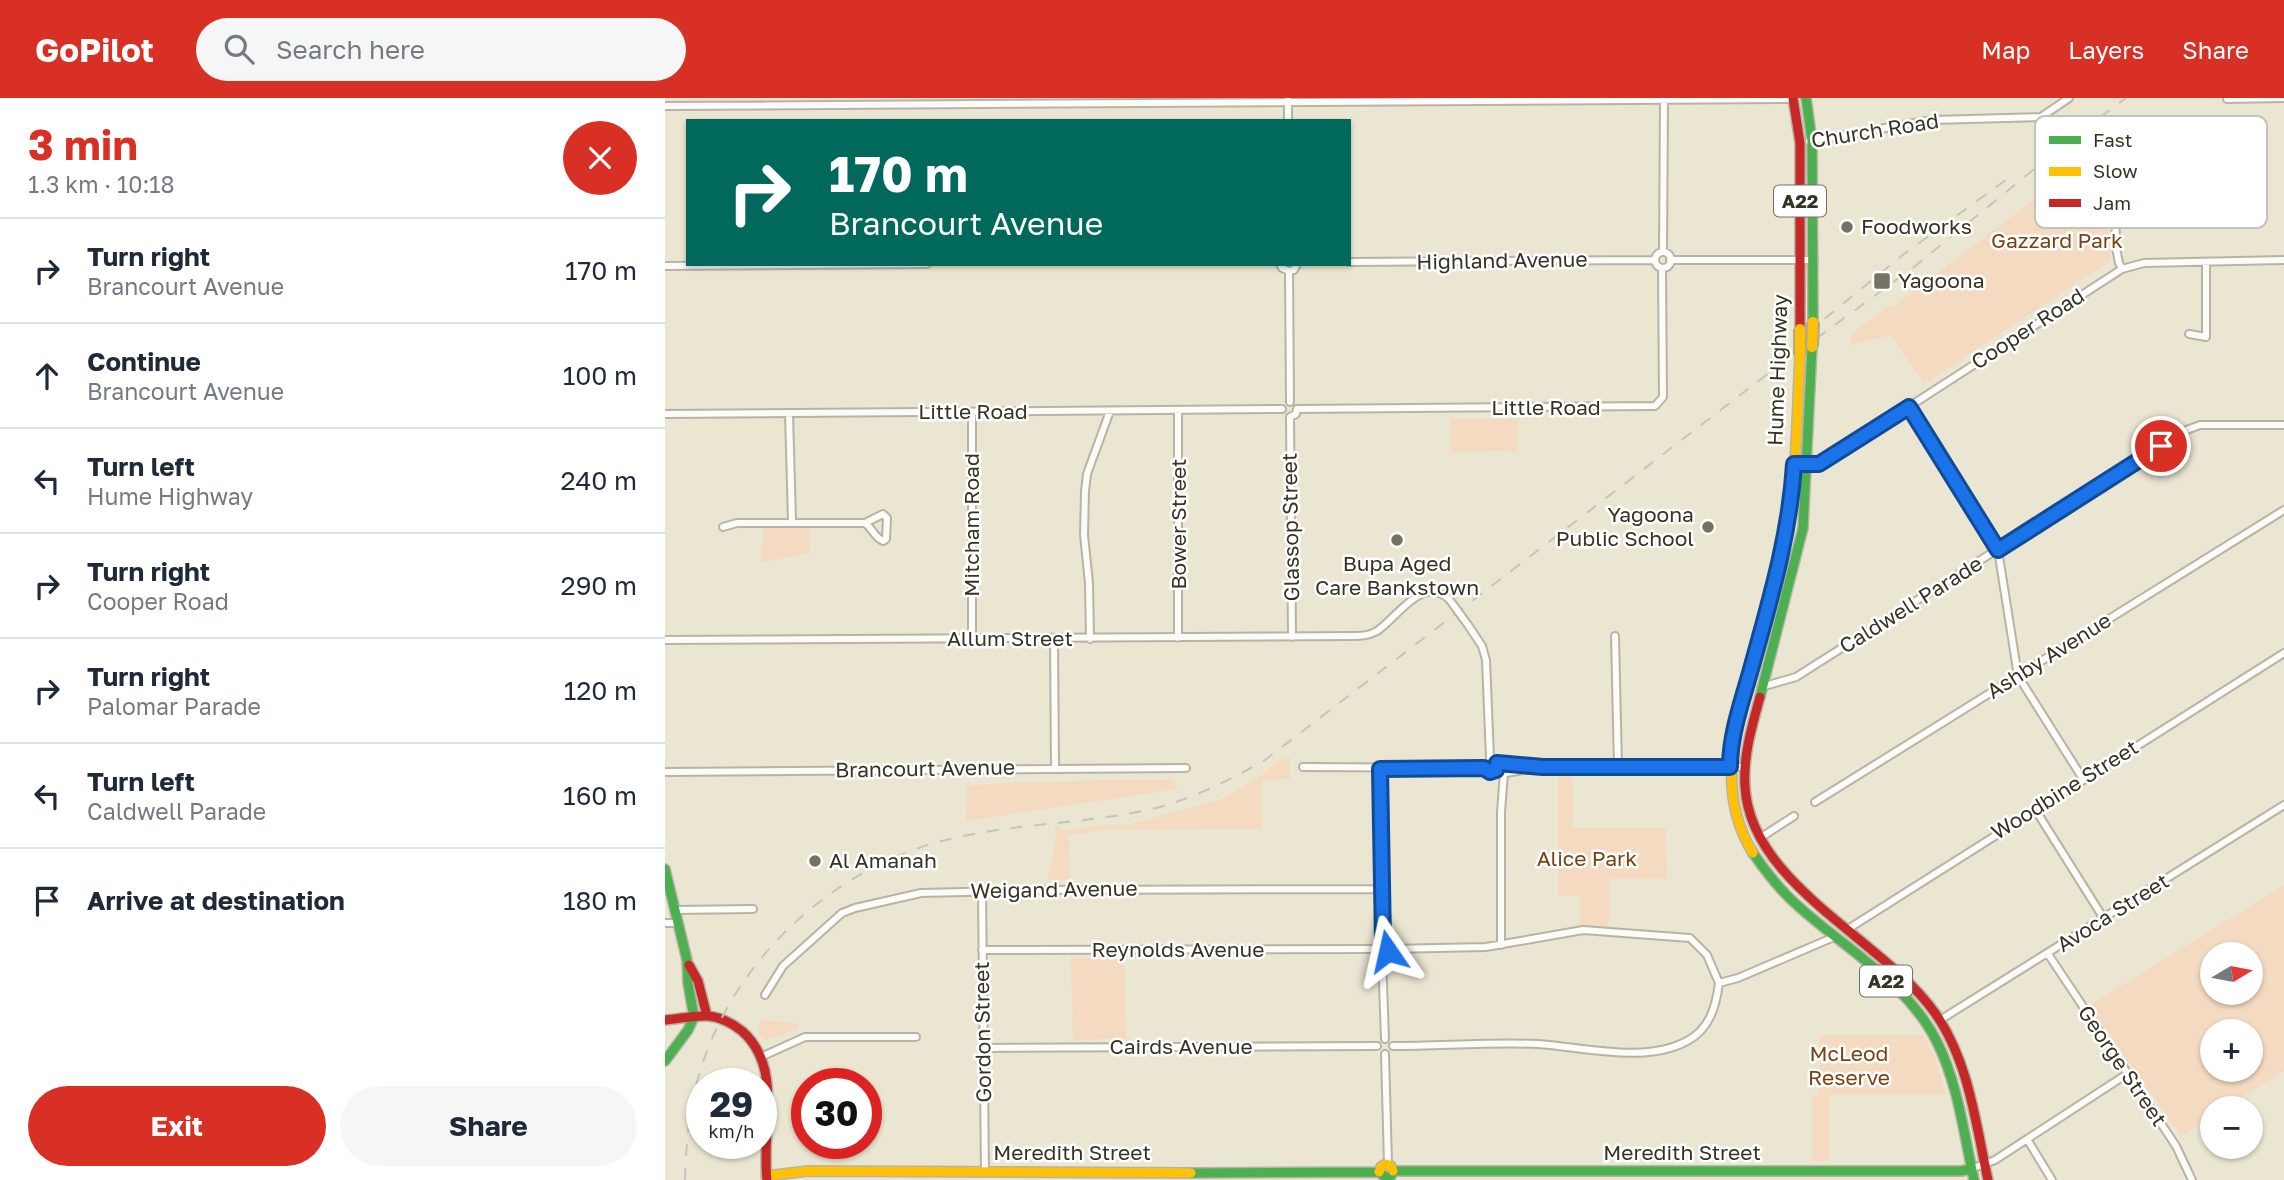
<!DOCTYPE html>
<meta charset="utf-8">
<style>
body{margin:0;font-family:"Golos Text",sans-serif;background:#f6f6f7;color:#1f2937;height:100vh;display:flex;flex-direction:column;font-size:26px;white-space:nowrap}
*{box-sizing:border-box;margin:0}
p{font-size:23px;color:#747a83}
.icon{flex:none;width:38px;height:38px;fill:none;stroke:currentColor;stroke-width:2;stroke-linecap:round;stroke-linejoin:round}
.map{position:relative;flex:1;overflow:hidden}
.side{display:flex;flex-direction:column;background:#fff;width:665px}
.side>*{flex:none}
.top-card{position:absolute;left:21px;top:21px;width:665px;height:147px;border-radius:0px;box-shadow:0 2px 5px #0004;background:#00695c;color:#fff;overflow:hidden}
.needle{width:46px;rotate:80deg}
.controls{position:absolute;left:1535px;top:844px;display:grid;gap:14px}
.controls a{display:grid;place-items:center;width:63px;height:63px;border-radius:50%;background:#fff;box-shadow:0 2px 5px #0004;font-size:35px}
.speed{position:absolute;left:21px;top:970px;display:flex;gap:14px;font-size:35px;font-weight:700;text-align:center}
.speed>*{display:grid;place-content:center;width:91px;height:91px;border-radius:50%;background:#fff;box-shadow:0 2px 5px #0004;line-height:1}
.speed small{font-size:18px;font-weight:400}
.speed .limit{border:10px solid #d22;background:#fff;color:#111}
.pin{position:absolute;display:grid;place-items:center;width:60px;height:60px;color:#fff;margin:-30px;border:4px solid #fff;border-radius:50%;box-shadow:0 2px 7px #0007}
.me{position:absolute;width:77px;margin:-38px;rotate:349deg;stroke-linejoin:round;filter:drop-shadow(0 0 5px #0008)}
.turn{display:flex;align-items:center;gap:24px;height:147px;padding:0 28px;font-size:32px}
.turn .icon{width:91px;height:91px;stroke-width:2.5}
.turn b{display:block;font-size:49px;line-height:60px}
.round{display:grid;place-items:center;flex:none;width:74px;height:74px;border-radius:37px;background:#f6f6f7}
.summary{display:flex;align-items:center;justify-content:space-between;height:119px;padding:0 28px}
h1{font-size:42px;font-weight:700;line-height:52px;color:#d93025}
.cta{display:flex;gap:14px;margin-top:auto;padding:14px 28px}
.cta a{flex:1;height:80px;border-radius:42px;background:#d93025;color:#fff;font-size:28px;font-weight:700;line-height:80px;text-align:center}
.cta a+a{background:#f6f6f7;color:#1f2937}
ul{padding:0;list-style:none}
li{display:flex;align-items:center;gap:21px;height:105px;padding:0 28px;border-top:2px solid #e0e1e3}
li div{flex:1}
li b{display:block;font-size:26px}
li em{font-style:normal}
header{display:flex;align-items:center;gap:42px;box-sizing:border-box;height:98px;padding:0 35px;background:#d93025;color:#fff}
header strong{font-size:33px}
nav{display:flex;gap:38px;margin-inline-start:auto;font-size:24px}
.search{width:490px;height:63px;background:#f6f6f7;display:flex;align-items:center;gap:18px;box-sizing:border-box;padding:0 24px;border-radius:38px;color:#747a83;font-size:26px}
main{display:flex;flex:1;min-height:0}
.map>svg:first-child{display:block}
</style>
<header>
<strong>GoPilot</strong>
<div class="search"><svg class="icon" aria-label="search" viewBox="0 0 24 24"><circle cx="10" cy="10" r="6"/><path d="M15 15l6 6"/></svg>Search here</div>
<nav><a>Map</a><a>Layers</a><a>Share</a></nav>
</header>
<main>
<section class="side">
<div class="summary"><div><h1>3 min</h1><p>1.3 km · 10:18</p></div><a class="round" style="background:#d93025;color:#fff"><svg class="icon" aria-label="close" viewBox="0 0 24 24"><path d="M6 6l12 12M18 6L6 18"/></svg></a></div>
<ul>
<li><svg class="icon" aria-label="right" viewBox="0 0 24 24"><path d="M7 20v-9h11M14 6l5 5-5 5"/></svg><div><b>Turn right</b><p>Brancourt Avenue</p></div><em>170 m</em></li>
<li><svg class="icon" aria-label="ahead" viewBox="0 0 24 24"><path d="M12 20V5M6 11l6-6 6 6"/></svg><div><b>Continue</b><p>Brancourt Avenue</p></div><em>100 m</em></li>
<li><svg class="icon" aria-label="left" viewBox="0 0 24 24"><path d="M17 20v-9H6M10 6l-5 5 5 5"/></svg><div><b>Turn left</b><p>Hume Highway</p></div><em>240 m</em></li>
<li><svg class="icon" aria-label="right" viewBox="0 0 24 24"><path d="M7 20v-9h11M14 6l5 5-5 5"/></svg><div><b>Turn right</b><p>Cooper Road</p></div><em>290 m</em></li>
<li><svg class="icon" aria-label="right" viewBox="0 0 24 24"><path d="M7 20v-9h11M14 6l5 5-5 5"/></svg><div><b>Turn right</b><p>Palomar Parade</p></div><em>120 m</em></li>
<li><svg class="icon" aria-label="left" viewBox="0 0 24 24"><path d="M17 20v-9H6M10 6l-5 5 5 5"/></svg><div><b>Turn left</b><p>Caldwell Parade</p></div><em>160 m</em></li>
<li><svg class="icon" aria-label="arrive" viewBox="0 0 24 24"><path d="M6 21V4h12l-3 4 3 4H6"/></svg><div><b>Arrive at destination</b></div><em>180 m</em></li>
</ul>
<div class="cta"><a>Exit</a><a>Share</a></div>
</section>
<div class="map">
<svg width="1619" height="1082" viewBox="0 0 1619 1082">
<rect width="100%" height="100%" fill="#eae6d2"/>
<path fill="#f4dac0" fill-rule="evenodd" d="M1431,54L1443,66L1445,163L1259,286L1226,237L1186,247V236L1224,208L1227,210Z
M785,321H853V353L785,354Z
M99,429H144L145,455L95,465Z
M625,659V681L597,683V731L442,732L404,737L405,782H383L391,739L390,728L393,727L396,733L437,727H462L557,701L596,678L610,665Z
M893,677H907L908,730H1001L1002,781H944V828H915V798H893Z
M432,682H508L513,691L301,723L302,687Z
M1619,787V972L1560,1010H1547V1018L1516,1038L1424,908ZM1547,856H1586V894H1547ZM1547,933H1586V971H1547Z
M406,860H459L461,941L408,942Z
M96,921L133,926V930L101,942L95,938L93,934Z
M1154,937H1258L1270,960L1281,997H1164V1063H1147V997H1154Z"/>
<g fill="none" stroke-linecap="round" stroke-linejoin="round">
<defs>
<path id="street" d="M1562,1L1619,0
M623,2V23
M0,8L1128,1
M1144,43L1267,22L1376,19L1404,0
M1449,46L1451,150L1454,165L1457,171
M998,154L999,2
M990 162a8 8 0 1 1 16 0a8 8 0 1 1-16 0Z
M1005,162H1149
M684,164L990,162
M615,166L617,170L624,173
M0,168L262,166
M624,173L625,304
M624,173L629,172L632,166
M1524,236L1541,239V164
M1244,309L1333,452L1353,578L1418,681
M632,311L990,308L998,299L997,170
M513,312V540
M124,315L127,423
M0,316L617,311
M1141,366H1154L1177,352L1457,171L1479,165L1619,162
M58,429L72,425H200L218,416L222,420L221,441L218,443C210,440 207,430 200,425
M803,527L817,548L821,562L825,660
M950,538L953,669
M627,539L625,319L631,316L632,311
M307,541V314
M389,541L390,670
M425,541L424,485L419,437L420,393L422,376L445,313
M0,542L691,538C698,538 705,537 712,533C733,519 757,477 784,501
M1096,589L1131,579L1519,333L1535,327H1619
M825,660L839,667L878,669H1079
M638,669L819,670
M819,670C831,680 849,673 864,671
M715,671L718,843
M0,674L521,670
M1150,704L1619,412
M1370,711L1439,821
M1095,740L1129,718
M317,793L320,1074
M9,812L88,811
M0,825H12
M1183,831L1619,555
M836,847V714L839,675
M724,851L821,849L918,832L1025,840L1042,857L1054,885
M317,852L710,851
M1383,856L1511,1048L1527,1082
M717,858L720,941
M1054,885L1073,880L1169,839
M100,897L118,868L177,815L190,810L256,795L382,792L716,791
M1275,922L1619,707
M728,948C776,948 825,944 873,946C918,949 980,966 1022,943C1045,931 1051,908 1054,885
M319,950L712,948
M720,956L723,1066
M98,958L140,939H251
M1362,1041L1387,1082
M1306,1071L1330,1062L1462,976"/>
<path id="fast" d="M1141,0L1147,43L1148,224
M1095,599L1138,430L1147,249
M1088,755C1101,774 1115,792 1132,807C1179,850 1243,885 1272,944C1293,986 1299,1036 1309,1082
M0,771L22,862L23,885L29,919L23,932L0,963
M728,1073H1296L1306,1071
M714,1074L721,1080L726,1078L728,1073
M526,1075L714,1074"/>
<path id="slow" d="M1088,755C1048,691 1073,621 1091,555C1103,512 1115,470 1123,426C1132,370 1132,314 1135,257
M714,1074L716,1069L721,1066L726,1068L728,1073
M101,1078L143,1073L526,1075"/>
<path id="jam" d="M1128,0L1135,45V231
M1095,599C1087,628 1078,658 1080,688C1085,787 1218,841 1270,915C1304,963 1311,1027 1323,1082
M24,867L33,883L42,918
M0,922C14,921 29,917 43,918C55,919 68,926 77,933C119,970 96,1033 102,1082"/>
</defs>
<use href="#street" stroke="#b7b4a5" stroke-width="10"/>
<use href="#fast" stroke="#b7b4a5" stroke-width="12"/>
<use href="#slow" stroke="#b7b4a5" stroke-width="12"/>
<use href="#jam" stroke="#b7b4a5" stroke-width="12"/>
<use href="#street" stroke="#fcfbf8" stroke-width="6"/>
<use href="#fast" stroke="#4caf50" stroke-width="9"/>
<use href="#slow" stroke="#ffc107" stroke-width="9"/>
<use href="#jam" stroke="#c62828" stroke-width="9"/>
<path stroke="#c5c4be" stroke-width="2" stroke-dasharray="12 12" stroke-linecap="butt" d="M1141,236L1239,156L1349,76
M20,1082C21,1047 24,1011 34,977C67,862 169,768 285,741C346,726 411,726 473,714C519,705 560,685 600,662L1096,281L1249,169L1405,42L1461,0"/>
<defs>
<path id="street-bridge" d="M784,501L803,527"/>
<path id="slow-bridge" d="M1135,231V257
M1147,249L1148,224"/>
</defs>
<use href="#street-bridge" stroke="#b7b4a5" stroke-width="10" stroke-linecap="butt"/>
<use href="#slow-bridge" stroke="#b1a892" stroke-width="14" stroke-linecap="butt"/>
<use href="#street-bridge" stroke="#fcfbf8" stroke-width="6"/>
<use href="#slow-bridge" stroke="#ffc107" stroke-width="10"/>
</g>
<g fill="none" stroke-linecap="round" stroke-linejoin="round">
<defs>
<path id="route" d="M723,853V847L718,843L715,671L819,670L825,674L831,672L832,665L878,669H1065C1065,634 1079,598 1088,564C1106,499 1125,434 1129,366H1154L1244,309L1333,452L1496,348"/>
</defs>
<use href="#route" stroke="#114b97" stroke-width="18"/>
<use href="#route" stroke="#1a73e8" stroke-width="12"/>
</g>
<g fill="#757262" stroke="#fff" stroke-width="2.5">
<circle cx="1182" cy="129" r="7"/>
<rect x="1208" y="174" width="18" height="18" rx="3.5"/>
<circle cx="1043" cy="429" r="7"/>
<circle cx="732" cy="442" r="7"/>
<circle cx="150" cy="763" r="7"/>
</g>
<g text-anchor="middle" stroke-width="5" stroke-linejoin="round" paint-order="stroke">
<g fill="#fff" stroke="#727066" stroke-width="2">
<rect x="1109" y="87.5" width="52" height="31" rx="5"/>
<rect x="1195" y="867.5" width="52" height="31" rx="5"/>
</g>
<g font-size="19" font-weight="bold" fill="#363325">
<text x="1135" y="110">A22</text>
<text x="1221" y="890">A22</text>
</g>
<g font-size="21" fill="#363325" stroke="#fff">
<text transform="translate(1210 33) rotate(-9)" y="7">Church Road</text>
<text transform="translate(837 163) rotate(-1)" y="7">Highland Avenue</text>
<text transform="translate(1363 231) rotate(-33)" y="7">Cooper Road</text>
<text transform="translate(1113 272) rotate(-88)" y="7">Hume Highway</text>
<text x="881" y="317">Little Road</text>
<text x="308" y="321">Little Road</text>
<text transform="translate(514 426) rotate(-90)" y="7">Bower Street</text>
<text transform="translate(307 427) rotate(-90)" y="7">Mitcham Road</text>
<text transform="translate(626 429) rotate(-91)" y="7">Glassop Street</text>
<text transform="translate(1246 507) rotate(-32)" y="7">Caldwell Parade</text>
<text x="345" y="548">Allum Street</text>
<text transform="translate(1384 558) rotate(-32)" y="7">Ashby Avenue</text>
<text transform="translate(260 671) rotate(-1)" y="7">Brancourt Avenue</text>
<text transform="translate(1400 692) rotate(-32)" y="7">Woodbine Street</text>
<text transform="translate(389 792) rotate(-1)" y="7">Weigand Avenue</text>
<text transform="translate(1448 815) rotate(-32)" y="7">Avoca Street</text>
<text x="513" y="859">Reynolds Avenue</text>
<text transform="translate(318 934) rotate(-91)" y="7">Gordon Street</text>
<text x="516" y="956">Cairds Avenue</text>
<text transform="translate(1457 968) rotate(56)" y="7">George Street</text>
<text x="407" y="1062">Meredith Street</text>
<text x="1017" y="1062">Meredith Street</text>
</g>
<g font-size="21" fill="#363325" stroke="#fff" text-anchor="start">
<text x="1196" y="136">Foodworks</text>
<text x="1233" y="190">Yagoona</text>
<text x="1029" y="424" text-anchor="end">Yagoona<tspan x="1029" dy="24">Public School</tspan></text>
<text x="732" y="473" text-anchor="middle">Bupa Aged<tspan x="732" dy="24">Care Bankstown</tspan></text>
<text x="164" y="770">Al Amanah</text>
</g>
<g font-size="21" fill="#784211" stroke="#fff">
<text x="1392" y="150">Gazzard Park</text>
<text x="922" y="768">Alice Park</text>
<text x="1184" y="963">McLeod<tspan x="1184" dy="24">Reserve</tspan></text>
</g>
</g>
<rect x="1370" y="18" width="232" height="112" rx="10" fill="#fff" stroke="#c3c2be" stroke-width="2"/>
<rect x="1384" y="38" width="32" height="8" fill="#4caf50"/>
<rect x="1384" y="69" width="32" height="9" fill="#ffc107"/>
<rect x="1384" y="101" width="32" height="8" fill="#c62828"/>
<g font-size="19" fill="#363325">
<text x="1428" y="49">Fast</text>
<text x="1428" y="80">Slow</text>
<text x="1428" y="112">Jam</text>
</g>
</svg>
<div class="controls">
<a><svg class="needle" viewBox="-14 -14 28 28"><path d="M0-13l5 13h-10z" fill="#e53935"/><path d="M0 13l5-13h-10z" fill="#747a83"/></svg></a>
<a>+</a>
<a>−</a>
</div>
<div class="speed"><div>29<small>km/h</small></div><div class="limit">30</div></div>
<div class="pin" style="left:1496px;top:348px;background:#d93025"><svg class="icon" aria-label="arrive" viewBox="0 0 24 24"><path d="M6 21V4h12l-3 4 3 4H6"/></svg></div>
<svg class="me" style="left:723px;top:853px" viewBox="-20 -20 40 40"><path d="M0-17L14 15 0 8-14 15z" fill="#1a73e8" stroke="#fff" stroke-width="4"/></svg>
<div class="top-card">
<div class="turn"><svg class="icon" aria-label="right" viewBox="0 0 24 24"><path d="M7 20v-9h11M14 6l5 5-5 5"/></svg><div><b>170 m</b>Brancourt Avenue</div></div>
</div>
</div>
</main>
